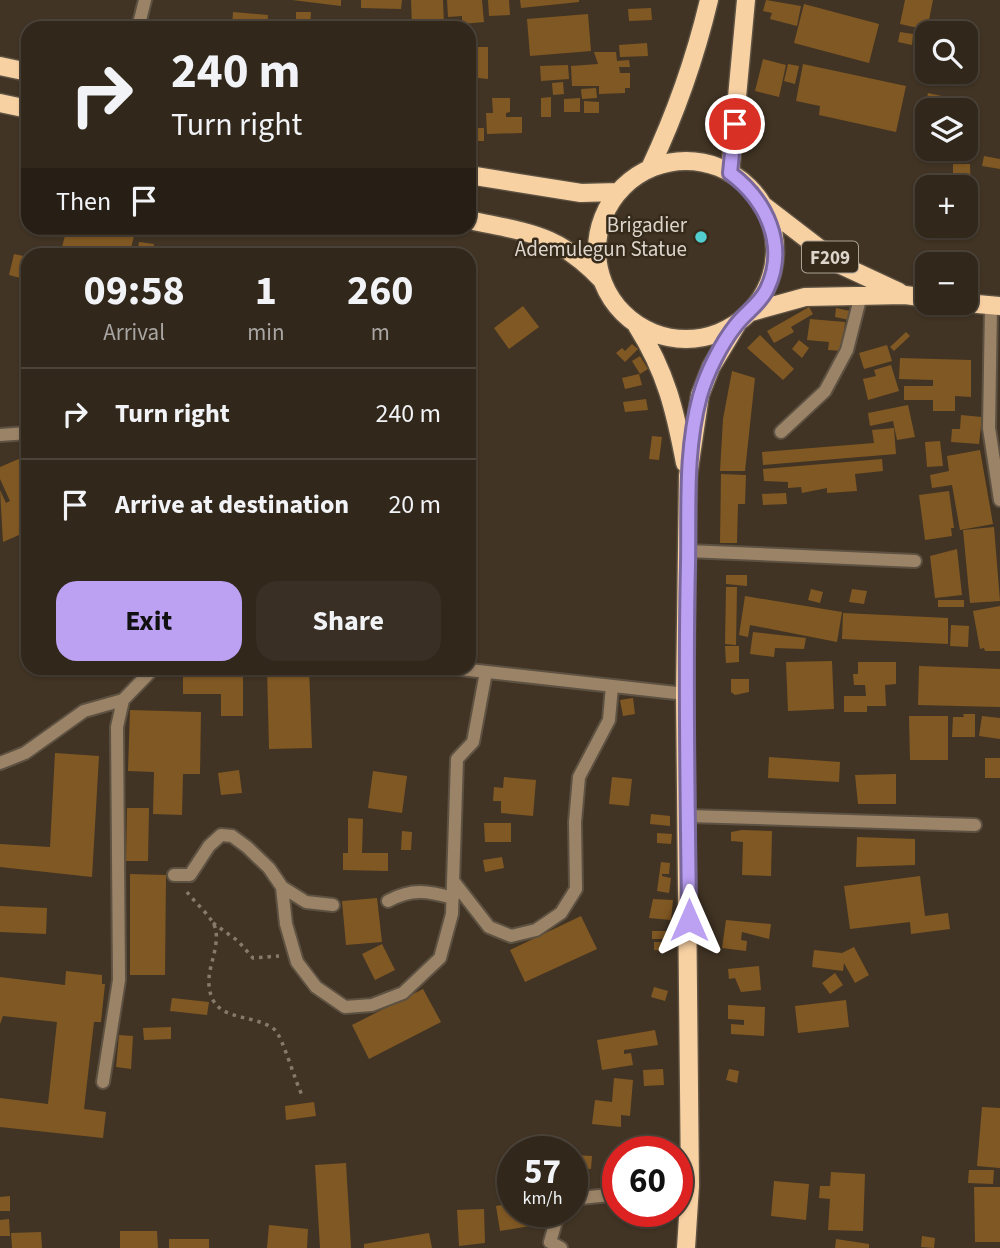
<!DOCTYPE html>
<meta charset="utf-8">
<style>
body{margin:0;font-family:"Source Sans 3",sans-serif;background:#392f24;color:#f1f3f6;height:100vh;display:flex;flex-direction:column;font-size:26px;white-space:nowrap}
*{box-sizing:border-box;margin:0}
p{font-size:23px;color:#a8a5a3}
.icon{flex:none;width:38px;height:38px;fill:none;stroke:currentColor;stroke-width:2;stroke-linecap:round;stroke-linejoin:round}
.map{position:relative;flex:1;overflow:hidden}
.details{position:absolute;left:21px;top:248px;width:455px;height:427px;display:flex;flex-direction:column;background:#31271b;border-radius:21px;box-shadow:0 2px 5px #0004,0 0 0 2px #4c443a}
.details>*{flex:none}
.guide{position:absolute;left:21px;top:21px;width:455px;height:214px;border-radius:21px;box-shadow:0 2px 5px #0004,0 0 0 2px #4c443a;background:#31271b;color:#f1f3f6;overflow:hidden}
.fabs{position:absolute;left:915px;top:21px;display:grid;gap:14px}
.fabs a{display:grid;place-items:center;width:63px;height:63px;border-radius:14px;background:#31271b;box-shadow:0 2px 5px #0004,0 0 0 2px #4c443a;font-size:35px}
.speed{position:absolute;left:497px;top:1136px;display:flex;gap:14px;font-size:35px;font-weight:700;text-align:center}
.speed>*{display:grid;place-content:center;width:91px;height:91px;border-radius:50%;background:#31271b;box-shadow:0 2px 5px #0004,0 0 0 2px #4c443a;line-height:1}
.speed small{font-size:18px;font-weight:400}
.speed .limit{border:10px solid #d22;background:#fff;color:#111}
.pin{position:absolute;display:grid;place-items:center;width:60px;height:60px;color:#fff;margin:-30px;border:4px solid #fff;border-radius:50%;box-shadow:0 2px 7px #0007}
.me{position:absolute;width:77px;margin:-38px;rotate:0deg;stroke-linejoin:round;filter:drop-shadow(0 0 5px #0008)}
.turn{display:flex;align-items:center;gap:24px;height:147px;padding:0 35px;font-size:32px}
.turn .icon{width:91px;height:91px;stroke-width:2.5}
.turn b{display:block;font-size:49px;line-height:60px}
.then{display:flex;align-items:center;height:66px;padding:0 35px;background:#0003;gap:14px;font-size:26px}
.eta{display:flex;justify-content:space-evenly;align-items:center;height:119px;text-align:center}
.eta b{font-size:42px;font-weight:700;line-height:49px}
.action{display:flex;gap:14px;margin-top:auto;padding:14px 35px}
.action a{flex:1;height:80px;border-radius:21px;background:#bca0f2;color:#111;font-size:28px;font-weight:700;line-height:80px;text-align:center}
.action a+a{background:#392f24;color:#f1f3f6}
ul{padding:0;list-style:none}
li{display:flex;align-items:center;gap:21px;height:91px;padding:0 35px;border-top:2px solid #4c443a}
li div{flex:1}
li b{display:block;font-size:26px}
li em{font-style:normal}
.map>svg:first-child{display:block}
</style>
<div class="map">
<svg width="1000" height="1248" viewBox="0 0 1000 1248">
<rect width="100%" height="100%" fill="#413424"/>
<path fill="#805823" d="M292,0H341V6Z
M361,0H402L401,9L361,8Z
M411,0H443L444,25L412,26Z
M447,0H482L484,22L462,24V16L448,17Z
M488,0H509L510,15L489,16Z
M520,0H579V2L521,8Z
M766,0L801,6L797,26L770,19L772,13L763,11Z
M905,0H933L927,30L900,24Z
M804,4L879,24L869,63L794,43Z
M651,8L652,20L629,21L628,9Z
M233,12L268,15L267,28H232Z
M296,12H311L310,28H296Z
M588,14L591,51L530,56L527,19Z
M900,32L913,34L912,45L898,42Z
M647,43L648,56L620,57L619,45Z
M469,47H488V79L478,78V86H469Z
M594,52H616L617,61L629,60L630,67H619L620,73H630V88H625V93L599,94V86H572L571,66L598,64Z
M763,59L786,65L779,97L755,91Z
M788,64L799,66L795,84L784,81Z
M803,64L906,86L896,132L819,115L820,106L796,101Z
M568,65L569,79L541,81L540,66Z
M563,82L564,94L553,95L552,83Z
M596,88L597,98L582,99L581,89Z
M928,93L946,97L944,110H928V143L919,141Z
M551,97V117H541V98Z
M492,98H510V112L506,113V117H522V133L487,134L486,113H493Z
M580,98V112H564V99Z
M584,101L599,102V113H584Z
M474,128H484V141H474Z
M966,141L972,143L970,154L952,151L950,158L939,156L941,149H966Z
M984,156L1000,159V169L982,166Z
M953,164H970L971,205H966V187H953Z
M67,228L122,230L136,228L129,256H84L85,253L62,247Z
M139,242L154,244L152,256H137Z
M14,254L28,257V280L9,275Z
M523,306L539,327L509,349L494,328Z
M809,307L813,314L791,327L794,332L774,343L767,331Z
M836,308L850,311L849,320L835,317Z
M810,319L845,322L842,351L828,350L829,342L807,340Z
M906,332L910,336L894,351L890,347Z
M760,335L794,369L783,380L747,348Z
M799,340L809,348L802,358L792,349Z
M632,344L638,349L625,362L616,353L622,348L625,351Z
M887,345L892,361L864,369L859,353Z
M640,356L648,369L640,374L632,361Z
M900,358L971,360V397L955,396V411H933V400H904V386H933V380L899,379Z
M891,365L899,391L868,400L863,379L876,376L874,370Z
M732,371L755,378L745,471H720L723,419Z
M639,374L642,385L625,389L622,378Z
M646,399L648,410L625,412L623,402Z
M908,405L915,437L897,440L893,421L870,426L868,413Z
M961,415L982,417L979,444L951,442L952,429H960Z
M894,428L896,454L763,465L762,452L874,443L872,430Z
M652,436L662,437L659,460L649,459Z
M940,441L943,466L927,467L925,442Z
M980,450L993,524L960,530L952,485L932,488L930,475L949,471L947,456Z
M28,455V497L20,500L28,519V531L3,542L0,490L6,503L10,501L0,479V467Z
M882,459L883,471L855,474L857,491L827,493V488L802,493L801,487L788,488V482L764,481L763,469Z
M721,474L746,475L745,504H738L737,543H720Z
M949,491L954,528H951L952,536L925,540L919,495Z
M786,493L787,504L763,505L762,494Z
M994,527L1000,601L970,603L963,530Z
M957,549L962,595L935,598L930,556Z
M726,575H747V586L726,584Z
M726,587H737L736,645L725,644Z
M811,589L823,592L820,603L808,600Z
M852,589L867,591L864,604L849,602Z
M745,596L842,612L837,642L750,625L748,637L739,635Z
M938,600H964V607H938Z
M1000,606V651H985L984,648L980,649L973,611Z
M843,613L948,618V644L842,639Z
M951,625L969,626L968,647L950,646Z
M753,632L806,638L804,649L775,648L774,657L750,654Z
M725,646H739V662L726,663Z
M832,661L834,709L788,711L786,662Z
M858,662H896V684L885,685L886,706H867V712H844V696H866L865,685H854L853,674H858Z
M919,666L1000,669V707L918,705Z
M243,668V716H221V694H183V669Z
M267,668H309L312,748L269,749Z
M731,679H749V692L735,695L731,692Z
M633,698L635,714L623,716L620,700Z
M130,710L201,712L200,774H183L182,815L153,814L154,772L128,771Z
M963,714H975V737H952L953,717H964Z
M909,716H948V760H910Z
M982,716L1000,718V739L979,736Z
M55,753L99,756L92,877L0,867V844L50,847Z
M769,757L840,762L839,782L768,778Z
M985,758H1000V778H985Z
M239,770L242,793L221,795L218,773Z
M373,771L407,776L402,813L368,808Z
M896,774V804H858L855,775Z
M504,777L536,780L533,816L501,813V801H493L494,787L503,788Z
M612,777L632,779L629,806L609,804Z
M127,808H149L148,861H126Z
M651,814L670,816V826L650,824Z
M348,818L363,819L362,853H388V871L343,870V853H348Z
M484,823H511V842H485Z
M742,830L772,831L771,876L742,875L743,842L731,841V832Z
M402,831L412,832L411,850H401Z
M657,833L672,834L671,844L657,843Z
M857,837L915,839V865L856,867Z
M502,857L504,868L485,872L483,860Z
M661,862L670,863L669,874H662V876L671,878L669,893L657,891Z
M130,874L166,875L165,975H130Z
M920,876L925,916L948,913L950,929L911,934L910,922L850,929L844,886Z
M377,898L382,942L346,945L342,901Z
M653,899L673,900L671,920L649,918Z
M0,906L47,908L46,934L0,932Z
M581,916L597,949L525,982L510,950Z
M726,920L771,924L769,939L742,932L741,940L747,941L746,951L722,948Z
M652,931H669V951L654,950V942H662V939H652Z
M382,944L395,970L375,980L362,954Z
M854,947L869,975L855,983L844,963L843,971L812,967L814,950L842,953Z
M759,966L761,990L741,992L735,978L729,979L728,969Z
M66,971L102,975V984H105L101,1022H94L84,1109L106,1112L103,1138L0,1127V1098L48,1104L57,1022L3,1016L0,1024V977L65,985Z
M835,973L843,985L830,994L822,983Z
M654,987L668,991L665,1001L651,997Z
M423,989L441,1022L369,1059L352,1025Z
M172,998L209,1002L207,1015L170,1011Z
M846,1000L849,1027L798,1033L795,1006Z
M728,1005L765,1007L764,1036L731,1034V1024L744,1025V1020L728,1019Z
M171,1027V1039L144,1040L143,1028Z
M655,1030L658,1045L624,1050V1054L631,1053L633,1065L602,1070L597,1040Z
M119,1035L133,1036L131,1069L116,1067Z
M663,1069L664,1085L644,1086L643,1070Z
M729,1069L739,1071L737,1083L726,1080Z
M614,1078L633,1080L630,1116L621,1115V1127L592,1124L595,1100L612,1102Z
M314,1102L316,1116L286,1120L285,1106Z
M982,1107L1000,1108V1168L977,1166Z
M572,1155L592,1156L591,1169L572,1168Z
M346,1163L351,1248H320L315,1165Z
M969,1170H994L993,1184L968,1183Z
M831,1172L865,1174L863,1231L828,1230L830,1199L819,1198L820,1186H830Z
M774,1181L809,1184L806,1220L771,1216Z
M974,1187H1000V1242H975Z
M10,1196V1211H0V1197Z
M513,1203V1211H551L553,1222L500,1231L496,1206Z
M484,1209L485,1243L459,1246L457,1210Z
M9,1219L10,1236H0V1220Z
M269,1225L308,1229L307,1248H267Z
M120,1231H157L158,1248H120Z
M41,1232L42,1248H12L11,1233Z
M429,1233L432,1248H364V1244Z
M922,1236L935,1238L934,1248L921,1247Z
M169,1239H209V1248H169Z
M836,1239L869,1244V1248H835Z"/>
<g fill="none" stroke-linecap="round" stroke-linejoin="round">
<defs>
<path id="minor" d="M138,28L145,0
M991,306L989,428L1000,500
M781,432L825,391L847,350L861,295
M0,435L28,433
M688,551L915,561
M451,668L685,694
M0,763L25,753L84,711L123,700
M689,816L975,825
M174,875H190L209,846L221,835L232,836L247,847L269,868L282,887L286,924L297,962L316,987L345,1007L372,1005L403,993L440,958L452,914L457,759L473,742L486,672
M454,882L489,927L511,936L536,930L561,913L576,889L575,822L579,777L609,720L612,686
M282,887L306,902L333,905
M388,901C412,888 428,891 453,898
M103,1082L119,980L117,727L123,700L154,668
M572,1199L618,1194
M559,1211L550,1242L561,1248"/>
<path id="major" d="M0,66L28,72
M0,103L28,109
M597 250a89 89 0 1 1 178 0a89 89 0 1 1-178 0Z
M650,168C676,113 695,59 709,0
M730,173L746,0
M469,175L581,193L618,192
M764,206L841,265L899,292
M469,220C529,233 557,233 602,280
M966,303L1000,306
M751,312L805,297L905,295L928,298
M637,326C666,372 675,410 685,463
M686,1248L690,1186L685,694L688,476L700,395L711,367L737,324"/>
</defs>
<use href="#minor" stroke="#5d5142" stroke-width="16"/>
<use href="#major" stroke="#5d5142" stroke-width="21"/>
<path stroke="#857a6c" stroke-width="3.5" stroke-dasharray="3.5 5" stroke-linecap="butt" d="M187,892C195,903 214,918 216,931C219,956 201,975 213,1000C224,1021 258,1015 275,1030C283,1038 295,1081 302,1095
M213,923L238,941L253,958L279,956"/>
<use href="#minor" stroke="#9b8367" stroke-width="12"/>
<use href="#major" stroke="#f8d1a3" stroke-width="18"/>
</g>
<g fill="none" stroke-linecap="round" stroke-linejoin="round">
<defs>
<path id="route" d="M689,920C688,802 685,683 688,565C689,508 685,451 700,396C707,372 721,344 736,325C746,312 760,304 767,289C788,245 766,200 730,173L735,124"/>
</defs>
<use href="#route" stroke="#7a689d" stroke-width="18"/>
<use href="#route" stroke="#bca0f2" stroke-width="12"/>
</g>
<circle fill="#52cdd0" stroke="#362a1b" stroke-width="2.5" cx="701" cy="237" r="7"/>
<g text-anchor="middle" stroke-width="5" stroke-linejoin="round" paint-order="stroke">
<rect fill="#362a1b" stroke="#aba296" stroke-width="2" x="802" y="241.5" width="56" height="31" rx="5"/>
<g font-size="19" font-weight="bold" fill="#ddd5cb">
<text x="830" y="264">F209</text>
</g>
<g font-size="21" fill="#ddd5cb" stroke="#362a1b" text-anchor="end">
<text x="687" y="232">Brigadier<tspan x="687" dy="24">Ademulegun Statue</tspan></text>
</g>
</g>
</svg>
<div class="fabs">
<a><svg class="icon" aria-label="search" viewBox="0 0 24 24"><circle cx="10" cy="10" r="6"/><path d="M15 15l6 6"/></svg></a>
<a><svg class="icon" aria-label="layers" viewBox="0 0 24 24"><path d="M12 4l9 5-9 5-9-5zM3 14l9 5 9-5"/></svg></a>
<a>+</a>
<a>−</a>
</div>
<div class="speed"><div>57<small>km/h</small></div><div class="limit">60</div></div>
<div class="pin" style="left:735px;top:124px;background:#d93025"><svg class="icon" aria-label="arrive" viewBox="0 0 24 24"><path d="M6 21V4h12l-3 4 3 4H6"/></svg></div>
<svg class="me" style="left:689px;top:920px" viewBox="-20 -20 40 40"><path d="M0-17L14 15 0 8-14 15z" fill="#bca0f2" stroke="#fff" stroke-width="4"/></svg>
<div class="guide">
<div class="turn"><svg class="icon" aria-label="right" viewBox="0 0 24 24"><path d="M7 20v-9h11M14 6l5 5-5 5"/></svg><div><b>240 m</b>Turn right</div></div>
<div class="then">Then<svg class="icon" aria-label="arrive" viewBox="0 0 24 24"><path d="M6 21V4h12l-3 4 3 4H6"/></svg></div>
</div>
<section class="details">
<div class="eta">
<div><b>09:58</b><p>Arrival</p></div>
<div><b>1</b><p>min</p></div>
<div><b>260</b><p>m</p></div>
</div>
<ul>
<li><svg class="icon" aria-label="right" viewBox="0 0 24 24"><path d="M7 20v-9h11M14 6l5 5-5 5"/></svg><div><b>Turn right</b></div><em>240 m</em></li>
<li><svg class="icon" aria-label="arrive" viewBox="0 0 24 24"><path d="M6 21V4h12l-3 4 3 4H6"/></svg><div><b>Arrive at destination</b></div><em>20 m</em></li>
</ul>
<div class="action"><a>Exit</a><a>Share</a></div>
</section>
</div>
